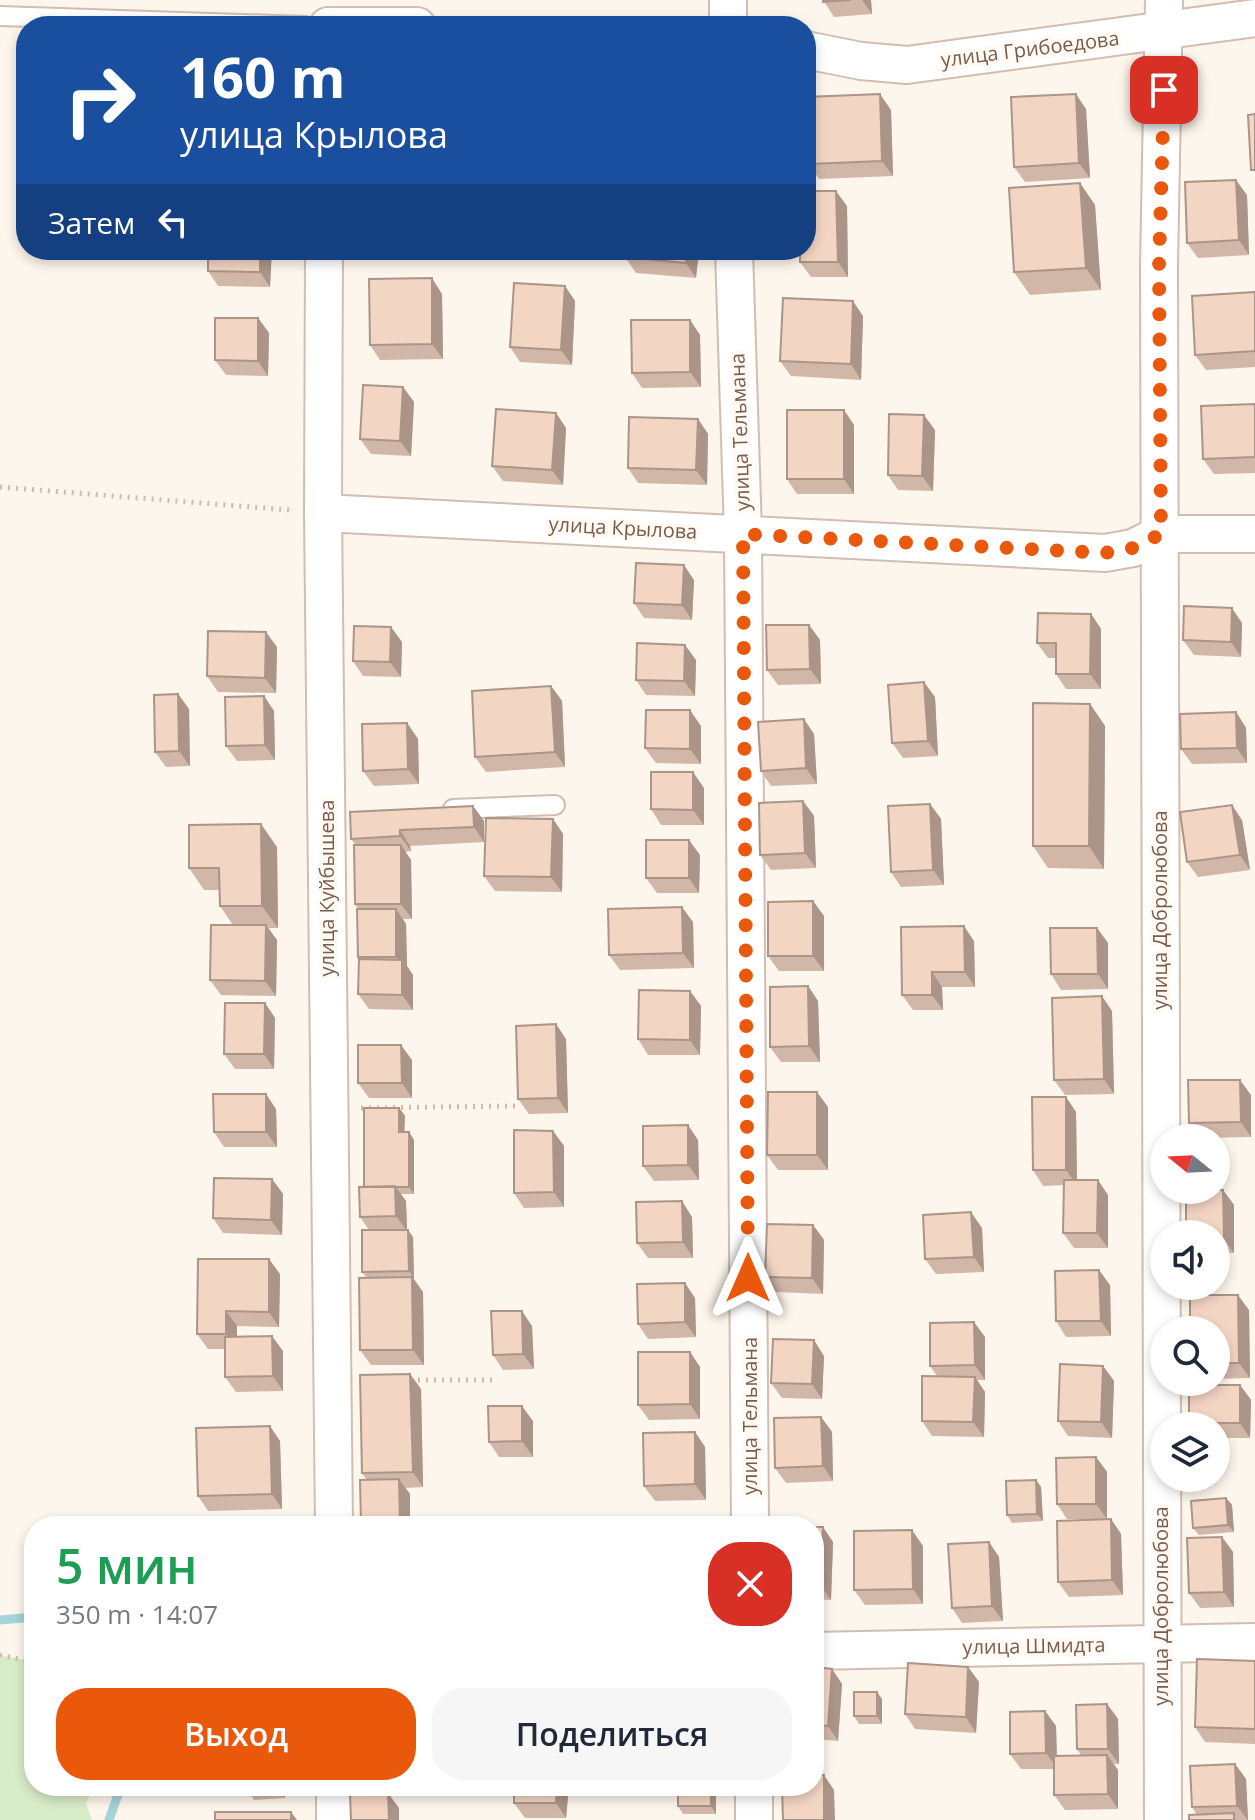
<!DOCTYPE html>
<html lang="ru">
<meta charset="utf-8">
<style>
body{margin:0;font-family:"Open Sans",sans-serif;background:#f6f6f7;color:#1f2937;height:100vh;display:flex;flex-direction:column;font-size:30px;white-space:nowrap}
*{box-sizing:border-box;margin:0}
p{font-size:26px;color:#747a83}
.icon{flex:none;width:44px;height:44px;fill:none;stroke:currentColor;stroke-width:2;stroke-linecap:round;stroke-linejoin:round}
.map{position:relative;flex:1;overflow:hidden}
.sheet{position:absolute;left:24px;top:1516px;width:800px;height:280px;display:flex;flex-direction:column;background:#fff;border-radius:32px;box-shadow:0 4px 12px #0003}
.sheet>*{flex:none}
.guide{position:absolute;left:16px;top:16px;width:800px;height:244px;border-radius:32px;box-shadow:0 4px 12px #0003;background:#1a4fa0;color:#fff;overflow:hidden}
.needle{width:52px;rotate:288deg}
.fabs{position:absolute;left:1150px;top:1124px;display:grid;gap:16px}
.fabs a{display:grid;place-items:center;width:80px;height:80px;border-radius:50%;background:#fff;box-shadow:0 4px 12px #0003;font-size:40px}
.pin{position:absolute;display:grid;place-items:center;width:68px;height:68px;color:#fff;margin:-34px;border-radius:16px;box-shadow:0 4px 12px #0006}
.me{position:absolute;width:88px;margin:-44px;rotate:0deg;stroke-linejoin:round;filter:drop-shadow(0 0 6px #0008)}
.turn{display:flex;align-items:center;gap:28px;height:168px;padding:0 32px;font-size:36px}
.turn .icon{width:104px;height:104px;stroke-width:2.5}
.turn b{display:block;font-size:56px;line-height:68px}
.then{display:flex;align-items:center;height:76px;padding:0 32px;background:#0003;gap:16px;font-size:30px}
.round{display:grid;place-items:center;flex:none;width:84px;height:84px;border-radius:32px;background:#f6f6f7}
.headline{display:flex;align-items:center;justify-content:space-between;height:136px;padding:0 32px}
h1{font-size:48px;font-weight:600;line-height:60px;color:#1e9e55}
.button{display:flex;gap:16px;margin-top:auto;padding:16px 32px}
.button a{flex:1;height:92px;border-radius:32px;background:#ea580c;color:#fff;font-size:32px;font-weight:600;line-height:92px;text-align:center}
.button a+a{background:#f6f6f7;color:#1f2937}
.map>svg:first-child{display:block}
</style>
<div class="map">
<svg width="1255" height="1820" viewBox="0 0 1255 1820">
<rect width="100%" height="100%" fill="#fdf6ec"/>
<path fill="#d8ecc9" d="M0,1655L34,1662V1786H95L86,1803L92,1820H0Z"/>
<g fill="none" stroke-linecap="round" stroke-linejoin="round">
<path stroke="#a5d3da" stroke-width="9" d="M0,1620L34,1617
M109,1820L121,1786"/>
<defs>
<path id="lane" d="M0,16L305,26
M453,809L555,805"/>
<path id="street" d="M328,26H417
M728,26V0
M806,50L861,61L907,65L1255,18
M324,250L323,513L334,1526
M734,250L743,534L750,1526
M323,513L1105,553L1133,548L1161,534H1255
M814,1651L1255,1642
M335,1786V1820
M754,1786V1820
M1163,1820L1159,266L1164,0"/>
</defs>
<use href="#lane" stroke="#d1beb0" stroke-width="22"/>
<use href="#street" stroke="#d1beb0" stroke-width="40"/>
<path stroke="#d9b8a5" stroke-width="5" stroke-dasharray="2 6" stroke-linecap="butt" d="M0,487L290,510
M361,1108L515,1106
M410,1380H495
M0,1655L34,1662"/>
<use href="#lane" stroke="#fff" stroke-width="18"/>
<use href="#street" stroke="#fff" stroke-width="36"/>
</g>
<path fill="#d1b7a8" d="M823,0H871L872,14L834,17Z
M1086,109L1090,178L1025,182L1014,167Z
M891,110L893,176L819,179L809,164Z
M1080,183L1095,205L1101,290L1030,295L1014,272Z
M1247,195L1249,255L1198,258L1187,243Z
M847,206L848,277H811L800,262Z
M208,250H271L270,287L218,286L208,271Z
M439,250H490V251L440,250Z
M699,250L696,278L636,273L625,257Z
M565,286L575,301L572,365L520,362L510,347Z
M1255,292V367L1206,370L1195,355Z
M442,294L443,359L380,360L370,345Z
M863,316L861,380L791,376L780,361Z
M258,318L269,333L268,376L226,375L215,360Z
M690,320L700,335L701,387L642,388L632,373Z
M403,387L414,402L411,456L371,454L360,439Z
M1255,404V473L1214,474L1203,459Z
M844,410L854,425V494H797L787,479Z
M556,413L566,428L563,485L503,481L492,466Z
M698,419L708,434L707,485L638,483L628,468Z
M935,430L933,491L898,490L888,475Z
M694,580L692,620L644,618L634,603Z
M1091,614L1101,629V689H1066L1056,674V658H1048L1037,643Z
M1242,623L1241,657L1194,655L1183,640Z
M809,625L820,640L821,684L778,685L767,670Z
M402,642L401,677L363,676L353,661Z
M277,647L276,693L218,692L207,676Z
M696,660L695,696L646,695L636,680Z
M551,686L562,701L565,767L486,772L475,757Z
M178,694L189,709L190,766L166,767L155,752Z
M264,696L274,711L275,760L237,761L226,746Z
M935,697L938,756L903,758L892,743Z
M1090,704L1105,726L1104,869L1048,868L1033,846Z
M1236,712L1246,728L1247,763L1192,764L1181,749Z
M407,723L418,739L419,784L374,786L363,771Z
M701,726V764L656,763L645,748Z
M814,734L817,784L771,786L761,771Z
M704,788V825H661L651,809Z
M803,801L814,816L816,868L771,870L760,855Z
M930,804L941,819L944,885L901,887L891,872Z
M473,806L484,821V842L410,846L411,851L405,852L411,860L412,919H403L406,924L407,966L413,975V1010L369,1009L358,994L359,959L358,957V909L355,904L356,845L351,839Z
M553,819L563,834L562,892L495,891L484,876Z
M1242,820L1250,870L1198,877L1187,862Z
M277,847L278,928H268L277,940L276,996L221,995L210,980L233,925L220,906V890H204L189,868Z
M700,855L699,893H657L646,878Z
M813,901L824,916V971H779L768,956Z
M693,922L694,968L620,970L609,955Z
M901,927L974,941L975,987H942L943,1010H913L902,995Z
M1097,928L1108,943V989L1061,990L1051,974Z
M808,986L818,1001L820,1062H781L770,1047Z
M690,991L701,1006L700,1055H648L638,1039Z
M265,1003L275,1018L274,1069H235L224,1054Z
M1112,1011L1114,1094L1065,1095L1054,1080Z
M566,1039L568,1113L529,1114L518,1099Z
M412,1060V1098H369L358,1083Z
M1251,1095V1137L1199,1138L1189,1123Z
M1066,1097L1076,1112L1077,1180L1108,1195V1248H1074L1063,1233L1064,1185L1043,1186L1033,1170Z
M828,1107V1170H778L767,1155Z
M399,1108L405,1116L404,1132H409L414,1140V1194H401L406,1201L407,1230L413,1237L414,1279L423,1292L424,1365H371L360,1350L366,1277L362,1272L369,1230L360,1217L364,1187Z
M276,1109L277,1147H224L214,1132Z
M553,1131L564,1146V1207L524,1208L514,1193Z
M698,1140L699,1180L654,1181L643,1166Z
M272,1179L283,1194L282,1235L223,1233L213,1218Z
M1223,1190L1234,1205V1253H1216V1234Z
M692,1217L693,1258H648L637,1243Z
M813,1225L824,1240L823,1294L776,1292L765,1277Z
M982,1228L984,1272L936,1274L925,1259Z
M198,1259L280,1274L279,1327L237,1326V1337L283,1351V1391L236,1392L225,1377V1349H208L197,1334Z
M1110,1285L1111,1336L1066,1337L1056,1321Z
M695,1298L696,1337L648,1339L638,1324Z
M1249,1310L1250,1378L1216,1379V1330Z
M532,1326L534,1369L503,1370L493,1355Z
M985,1337V1380H977L985,1392L984,1437L932,1436L922,1421L938,1377L930,1366Z
M690,1352L700,1367V1419L649,1420L638,1405Z
M824,1356L822,1399L782,1398L771,1383Z
M1103,1366L1114,1381L1112,1438L1068,1436L1058,1421Z
M410,1374L421,1389L423,1487L405,1488L410,1494V1526H363L361,1523L367,1480L362,1473Z
M1240,1385L1251,1400L1250,1438H1216V1426H1191L1189,1423Z
M821,1417L832,1432L833,1481L786,1483L775,1468Z
M533,1421V1457H499L489,1442Z
M695,1432L705,1447L706,1500L655,1501L644,1486Z
M280,1441L282,1509L208,1511L198,1496Z
M1096,1457L1107,1472V1519H1067L1057,1504Z
M1036,1480L1041,1487L1043,1521L1012,1523L1007,1515Z
M1226,1498L1232,1505L1234,1532L1199,1535L1193,1528Z
M1111,1519L1121,1534L1123,1595L1069,1597L1058,1582Z
M814,1527H823L833,1542L831,1600L814,1599Z
M1222,1537L1233,1552L1234,1607L1200,1608L1189,1593Z
M989,1542L999,1557L1003,1621L962,1623L952,1608Z
M923,1546V1604L865,1605L854,1590Z
M1255,1661V1744L1205,1742L1195,1727Z
M814,1667L832,1669L842,1684L838,1741L814,1739Z
M968,1667L979,1682L976,1733L915,1729L905,1714Z
M882,1699V1724H859L854,1716Z
M1107,1704L1118,1719L1119,1764H1113L1118,1770V1809L1065,1810L1054,1795V1769H1021L1010,1754L1045,1711L1056,1726L1057,1756L1081,1755L1077,1749Z
M1235,1764L1246,1779L1248,1820H1189L1197,1815L1192,1807Z
M244,1786H284L285,1798L254,1800Z
M514,1786H569L566,1818H525L514,1803Z
M716,1786V1814H683L678,1806Z"/>
<path fill="#aa9588" d="M862,0H871L872,14Z
M880,94L891,110L893,176L882,161Z
M1076,94L1086,109L1090,178L1079,163Z
M1236,180L1247,195L1249,255L1239,240Z
M1080,183L1095,205L1101,290L1086,268Z
M836,191L847,206L848,277L838,262Z
M260,250L272,251L270,287L260,272Z
M687,250H699L696,278L686,263Z
M432,278L442,294L443,359L432,344Z
M565,286L575,301L572,365L561,350Z
M853,301L863,316L861,380L851,364Z
M258,318L269,333L268,376L258,361Z
M690,320L700,335L701,387L690,372Z
M403,387L414,402L411,456L400,441Z
M844,410L854,425V494L844,479Z
M556,413L566,428L563,485L552,470Z
M924,415L935,430L933,491L922,476Z
M698,419L708,434L707,485L696,470Z
M684,565L694,580L692,620L682,605Z
M1232,608L1242,623L1241,657L1231,642Z
M1091,614L1101,629V689L1090,674Z
M809,625L820,640L821,684L810,669Z
M391,627L402,642L401,677L390,662Z
M266,632L277,647L276,693L265,678Z
M685,645L696,660L695,696L684,681Z
M924,682L935,697L938,756L928,741Z
M551,686L562,701L565,767L555,752Z
M178,694L189,709L190,766L179,751Z
M264,696L274,711L275,760L265,745Z
M1090,704L1105,726L1104,869L1089,846Z
M690,710L701,726V764L690,749Z
M1236,712L1246,728L1247,763L1237,748Z
M804,719L814,734L817,784L806,768Z
M407,723L418,739L419,784L408,769Z
M693,772L704,788V825L693,810Z
M803,801L814,816L816,868L805,853Z
M930,804L941,819L944,885L933,870Z
M1232,805L1242,820L1250,870L1240,855Z
M473,806L484,821V842L474,827Z
M553,819L563,834L562,892L551,877Z
M261,824L277,847L278,928L262,906Z
M400,830L410,846L411,851L400,836Z
M689,840L700,855L699,893L689,878Z
M401,845L411,860L412,919L401,904Z
M813,901L824,916V971L813,956Z
M682,907L693,922L694,968L683,953Z
M396,909L406,924L407,966L413,975V1010L402,995V966L396,957Z
M266,925L277,940L276,996L265,981Z
M964,926L974,941L975,987L965,972Z
M1097,928L1108,943V989L1098,974Z
M932,972L942,987L943,1010L932,995Z
M808,986L818,1001L820,1062L809,1046Z
M690,991L701,1006L700,1055L690,1040Z
M1102,996L1112,1011L1114,1094L1104,1079Z
M265,1003L275,1018L274,1069L264,1054Z
M556,1024L566,1039L568,1113L558,1098Z
M401,1045L412,1060V1098L402,1083Z
M1240,1080L1251,1095V1137L1241,1122Z
M817,1092L828,1107V1170L817,1155Z
M266,1094L276,1109L277,1147L266,1132Z
M1066,1097L1076,1112L1077,1185L1066,1170Z
M399,1108L405,1116L404,1140L399,1132Z
M688,1125L698,1140L699,1180L688,1165Z
M553,1131L564,1146V1207L554,1192Z
M409,1132L414,1140V1194L409,1187Z
M272,1179L283,1194L282,1235L271,1220Z
M1098,1180L1108,1195V1248L1097,1233Z
M395,1186L406,1201L407,1231L396,1216Z
M1223,1190L1234,1205V1253L1224,1238Z
M682,1201L692,1217L693,1258L683,1242Z
M971,1212L982,1228L984,1272L974,1257Z
M813,1225L824,1240L823,1294L812,1278Z
M408,1230L413,1237L414,1279L409,1271Z
M269,1259L280,1274L279,1327L269,1312Z
M1099,1270L1110,1285L1111,1336L1101,1321Z
M412,1277L423,1292L424,1365L413,1350Z
M685,1283L695,1298L696,1337L685,1322Z
M1238,1295L1249,1310L1250,1378L1239,1363Z
M226,1311L237,1326V1350L226,1334Z
M522,1311L532,1326L534,1369L523,1354Z
M974,1322L985,1337V1380L975,1365Z
M272,1336L283,1351V1391L273,1376Z
M814,1340L824,1356L822,1399L812,1384Z
M690,1352L700,1367V1419L690,1404Z
M1103,1366L1114,1381L1112,1438L1101,1422Z
M410,1374L421,1389L423,1487L413,1472Z
M975,1377L985,1392L984,1437L973,1422Z
M1240,1385L1251,1400L1250,1438L1240,1423Z
M522,1406L533,1421V1457L522,1441Z
M821,1417L832,1432L833,1481L823,1466Z
M270,1426L280,1441L282,1509L272,1494Z
M695,1432L705,1447L706,1500L695,1484Z
M1096,1457L1107,1472V1519L1096,1504Z
M399,1479L410,1494V1526H403L400,1523Z
M1036,1480L1041,1487L1043,1521L1037,1514Z
M1226,1498L1232,1505L1234,1532L1228,1525Z
M1111,1519L1121,1534L1123,1595L1112,1580Z
M823,1527L833,1542L831,1600L820,1585Z
M912,1530L923,1546V1604L913,1589Z
M1222,1537L1233,1552L1234,1607L1224,1592Z
M989,1542L999,1557L1003,1621L992,1606Z
M968,1667L979,1682L976,1733L966,1717Z
M832,1669L842,1684L838,1741L828,1726Z
M877,1692L882,1699V1724L877,1716Z
M1107,1704L1118,1719L1119,1764L1108,1749Z
M1045,1711L1056,1726L1057,1768L1046,1753Z
M1107,1755L1118,1770V1809L1108,1794Z
M1235,1764L1246,1779L1248,1820L1237,1806Z
M824,1775L834,1790L835,1820H824Z
M277,1786H284L285,1798Z
M557,1786H569L566,1818L556,1803Z
M711,1786H716V1814L711,1806Z
M388,1793L399,1808V1820H389Z
M291,1812L297,1820H291Z"/>
<path fill="#f3d5c3" stroke="#aa9588" stroke-width="2" d="M823,0H851L823,2Z
M880,94L882,161L809,164L806,97Z
M1076,94L1079,163L1014,167L1011,97Z
M1255,114V170H1251L1248,115Z
M1236,180L1239,240L1187,243L1185,182Z
M1080,183L1086,268L1014,272L1009,188Z
M806,191H836L838,262H800V250H806Z
M208,250H260V272L208,271Z
M626,250H687L686,263L625,257Z
M432,278V344L370,345L369,279Z
M514,283L565,286L561,350L510,347Z
M1255,292V351L1195,355L1192,296Z
M783,298L853,301L851,364L780,361Z
M215,318H258V361L215,360Z
M631,320H690V372L632,373Z
M363,385L403,387L400,441L360,439Z
M1255,404V457L1203,459L1201,406Z
M496,409L556,413L552,470L492,466Z
M787,410H844V479H787Z
M889,414L924,415L922,476L888,475Z
M629,417L698,419L696,470L628,468Z
M636,563L684,565L682,605L634,603Z
M1184,606L1232,608L1231,642L1183,640Z
M1038,613L1091,614L1090,674H1056V643H1037Z
M766,625H809L810,669L767,670Z
M354,626L391,627L390,662L353,661Z
M208,631L266,632L265,678L207,676Z
M637,643L685,645L684,681L636,680Z
M924,682L928,741L892,743L888,685Z
M551,686L555,752L475,757L472,691Z
M178,694L179,751L155,752L154,695Z
M264,696L265,745L226,746L225,697Z
M1033,703L1090,704L1089,846H1033Z
M646,710H690V749L645,748Z
M1236,712L1237,748L1181,749L1180,714Z
M804,719L806,768L761,771L758,722Z
M407,723L408,769L363,771L362,724Z
M651,772H693V810L651,809Z
M803,801L805,853L760,855L759,803Z
M930,804L933,870L891,872L888,806Z
M1232,805L1240,855L1187,862L1180,812Z
M473,806L474,827L400,830V836L351,839L350,812Z
M486,818L553,819L551,877L484,876Z
M261,824L262,906H220L219,868H189V825Z
M646,840H689V878H646Z
M354,845H401V904H355Z
M813,901V956H768V902Z
M682,907L683,953L609,955L608,909Z
M357,909H396V957H358Z
M211,925H266L265,981L210,980Z
M964,926L965,972H932V995H902L901,927Z
M1050,928H1097L1098,974H1051Z
M359,959L402,960V995L358,994Z
M808,986L809,1046L770,1047V987Z
M639,990L690,991V1040L638,1039Z
M1102,996L1104,1079L1054,1080L1052,998Z
M225,1003H265L264,1054H224Z
M556,1024L558,1098L518,1099L516,1026Z
M358,1045H401L402,1083H358Z
M1188,1080H1240L1241,1122L1189,1123Z
M768,1092H817V1155H767Z
M213,1094H266V1132H214Z
M1032,1097H1066V1170H1033Z
M364,1108H399V1132H409V1187H364Z
M688,1125V1165L643,1166V1126Z
M514,1130L553,1131L554,1192L514,1193Z
M214,1178L272,1179L271,1220L213,1218Z
M1064,1180H1098L1097,1233H1063Z
M395,1186L396,1216L360,1217L359,1187Z
M1186,1190H1223L1224,1238H1216V1234H1186Z
M682,1201L683,1242L637,1243L636,1202Z
M971,1212L974,1257L925,1259L923,1215Z
M767,1224L813,1225L812,1278L765,1277Z
M362,1230H408L409,1271L362,1272Z
M198,1259H269V1312L226,1311V1334H197Z
M1099,1270L1101,1321H1056L1055,1271Z
M412,1277L413,1350H360L359,1278Z
M685,1283V1322L638,1324L637,1284Z
M1190,1295H1238L1239,1363H1216V1330H1190Z
M491,1311H522L523,1354L493,1355Z
M974,1322L975,1365L930,1366V1323Z
M272,1336L273,1376L225,1377V1337Z
M773,1339L814,1340L812,1384L771,1383Z
M638,1352H690V1404L638,1405Z
M1060,1364L1103,1366L1101,1422L1058,1421Z
M410,1374L413,1472L362,1473L360,1375Z
M922,1376L975,1377L973,1422L922,1421Z
M1189,1385H1240V1423H1189Z
M488,1406H522V1441L489,1442Z
M821,1417L823,1466L775,1468L774,1418Z
M270,1426L272,1494L198,1496L196,1428Z
M695,1432V1484L644,1486L643,1433Z
M1096,1457V1504H1057L1056,1458Z
M399,1479L400,1523H361L360,1480Z
M1036,1480L1037,1514L1007,1515L1006,1481Z
M1226,1498L1228,1525L1193,1528L1191,1501Z
M1111,1519L1112,1580L1058,1582L1057,1521Z
M646,1521L703,1524V1526H646Z
M762,1524L800,1526H762Z
M814,1527H823L820,1585L814,1584Z
M912,1530L913,1589L854,1590V1531Z
M1222,1537L1224,1592L1189,1593L1187,1538Z
M989,1542L992,1606L952,1608L948,1544Z
M1197,1659L1255,1661V1729L1195,1727Z
M908,1663L968,1667L966,1717L905,1714Z
M814,1667L832,1669L828,1726L814,1725Z
M854,1692H877V1716H854Z
M1107,1704L1108,1749H1077L1076,1705Z
M1045,1711L1046,1753L1010,1754V1712Z
M1107,1755L1108,1794L1054,1795V1756Z
M1235,1764L1237,1806L1192,1807L1190,1766Z
M814,1775H824V1820H783L782,1786H814Z
M514,1786H557L556,1803H514Z
M678,1786H711V1806H678Z
M388,1793L389,1820H351L350,1794Z
M215,1812H291V1820H215Z
M1234,1813V1820H1189V1815Z"/>
<g fill="none" stroke-linecap="round" stroke-linejoin="round">
<path stroke="#ea580c" stroke-width="14" stroke-dasharray="0 25.2" d="M748,1278L743,534L1105,553L1133,548L1161,534L1159,266L1164,90"/>
</g>
<g text-anchor="middle" stroke-width="8" stroke-linejoin="round" paint-order="stroke">
<g font-size="20" fill="#7a5c4d" stroke="#fffaf3">
<text transform="translate(1030 49) rotate(-7)" y="7">улица Грибоедова</text>
<text transform="translate(740 432) rotate(-92)" y="7">улица Тельмана</text>
<text transform="translate(623 528) rotate(3)" y="7">улица Крылова</text>
<text transform="translate(327 888) rotate(-90)" y="7">улица Куйбышева</text>
<text transform="translate(1160 910) rotate(-90)" y="7">улица Добролюбова</text>
<text transform="translate(750 1416) rotate(-90)" y="7">улица Тельмана</text>
<text transform="translate(1161 1606) rotate(-90)" y="7">улица Добролюбова</text>
<text transform="translate(1034 1646) rotate(-1)" y="7">улица Шмидта</text>
</g>
</g>
</svg>
<div class="fabs">
<a><svg class="needle" viewBox="-14 -14 28 28"><path d="M0-13l5 13h-10z" fill="#e53935"/><path d="M0 13l5-13h-10z" fill="#747a83"/></svg></a>
<a><svg class="icon" aria-label="sound" viewBox="0 0 24 24"><path d="M4 9h4l5-4v14l-5-4H4zM17 9q2 3 0 6"/></svg></a>
<a><svg class="icon" aria-label="search" viewBox="0 0 24 24"><circle cx="10" cy="10" r="6"/><path d="M15 15l6 6"/></svg></a>
<a><svg class="icon" aria-label="layers" viewBox="0 0 24 24"><path d="M12 4l9 5-9 5-9-5zM3 14l9 5 9-5"/></svg></a>
</div>
<div class="pin" style="left:1164px;top:90px;background:#d93025"><svg class="icon" aria-label="arrive" viewBox="0 0 24 24"><path d="M6 21V4h12l-3 4 3 4H6"/></svg></div>
<svg class="me" style="left:748px;top:1278px" viewBox="-20 -20 40 40"><path d="M0-17L14 15 0 8-14 15z" fill="#ea580c" stroke="#fff" stroke-width="4"/></svg>
<div class="guide">
<div class="turn"><svg class="icon" aria-label="right" viewBox="0 0 24 24"><path d="M7 20v-9h11M14 6l5 5-5 5"/></svg><div><b>160 m</b>улица Крылова</div></div>
<div class="then">Затем<svg class="icon" aria-label="left" viewBox="0 0 24 24"><path d="M17 20v-9H6M10 6l-5 5 5 5"/></svg></div>
</div>
<section class="sheet">
<div class="headline"><div><h1>5 мин</h1><p>350 m · 14:07</p></div><a class="round" style="background:#d93025;color:#fff"><svg class="icon" aria-label="close" viewBox="0 0 24 24"><path d="M6 6l12 12M18 6L6 18"/></svg></a></div>
<div class="button"><a>Выход</a><a>Поделиться</a></div>
</section>
</div>
